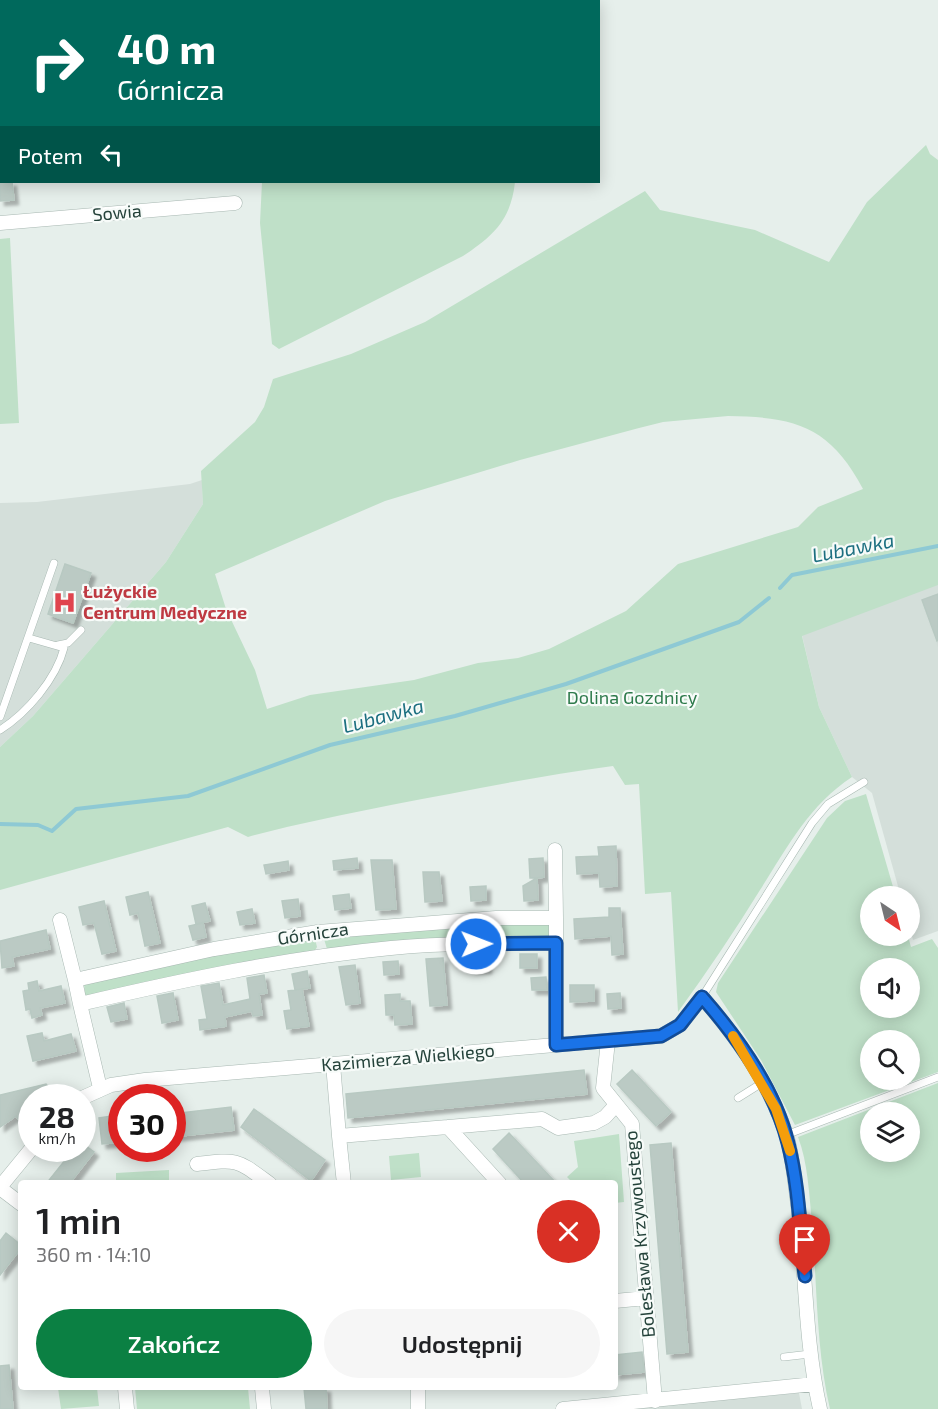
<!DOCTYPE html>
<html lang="pl">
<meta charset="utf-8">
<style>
body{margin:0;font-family:"Exo 2",sans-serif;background:#f6f6f6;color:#202124;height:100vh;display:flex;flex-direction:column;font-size:22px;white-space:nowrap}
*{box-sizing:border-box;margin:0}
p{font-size:20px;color:#757577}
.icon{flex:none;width:33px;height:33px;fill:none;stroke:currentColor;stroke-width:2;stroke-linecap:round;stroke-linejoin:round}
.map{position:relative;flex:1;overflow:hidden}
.panel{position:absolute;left:18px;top:1180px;width:600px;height:210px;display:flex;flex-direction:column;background:#fff;border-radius:6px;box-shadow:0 3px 15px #0003}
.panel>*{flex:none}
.hud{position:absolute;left:0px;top:0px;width:600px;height:183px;box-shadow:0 3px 15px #0003;background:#00695c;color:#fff;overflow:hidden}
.needle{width:39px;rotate:145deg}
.fabs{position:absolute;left:860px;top:886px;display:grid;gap:12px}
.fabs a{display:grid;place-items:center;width:60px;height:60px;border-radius:50%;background:#fff;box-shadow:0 3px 15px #0003;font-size:30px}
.speed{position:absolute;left:18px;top:1084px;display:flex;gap:12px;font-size:30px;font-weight:700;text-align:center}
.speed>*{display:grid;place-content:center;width:78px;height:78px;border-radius:50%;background:#fff;box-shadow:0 3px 15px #0003;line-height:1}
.speed small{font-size:15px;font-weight:400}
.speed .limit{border:9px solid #d22;background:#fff;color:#111}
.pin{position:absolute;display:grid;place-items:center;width:51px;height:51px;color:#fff;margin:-62px -26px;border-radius:50% 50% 50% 0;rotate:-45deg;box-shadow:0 0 6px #0007}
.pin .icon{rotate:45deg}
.me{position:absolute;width:66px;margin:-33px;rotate:89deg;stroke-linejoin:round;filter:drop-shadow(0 0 4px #0008)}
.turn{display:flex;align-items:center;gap:21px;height:126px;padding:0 18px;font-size:27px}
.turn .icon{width:78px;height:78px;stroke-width:2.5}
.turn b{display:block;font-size:42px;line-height:51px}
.then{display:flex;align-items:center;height:57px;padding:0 18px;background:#0003;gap:12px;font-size:22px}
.round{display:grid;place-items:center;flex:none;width:63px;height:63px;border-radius:32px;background:#f6f6f6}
.headline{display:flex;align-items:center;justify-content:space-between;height:102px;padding:0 18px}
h1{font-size:36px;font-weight:600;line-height:45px}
.cta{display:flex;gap:12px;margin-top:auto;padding:12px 18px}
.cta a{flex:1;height:69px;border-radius:36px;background:#0b8043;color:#fff;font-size:24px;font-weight:600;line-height:69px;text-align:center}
.cta a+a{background:#f6f6f6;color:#202124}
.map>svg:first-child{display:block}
</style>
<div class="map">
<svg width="938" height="1409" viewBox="0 0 938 1409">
<defs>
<filter id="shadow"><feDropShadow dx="4.5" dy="4.5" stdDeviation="1.5" flood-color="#0004"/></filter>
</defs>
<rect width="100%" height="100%" fill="#e6efeb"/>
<path fill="#d4dfda" d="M202,480L203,504L166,562L33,716L0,747V503L37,502L190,484Z
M938,581V931L913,940L909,925V897H901L872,793L852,777L819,707L797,614Z
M799,1393L802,1409H626Z"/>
<path fill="#bfe0c8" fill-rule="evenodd" d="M926,145L930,154L938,160V585L802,636L819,707L852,777C809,805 787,848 760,890C734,932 707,972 678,1012L671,892L645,894L639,784L625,785L613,766C538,776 465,791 391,805C343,815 295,824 248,837L228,827L0,890V747L33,716L166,562L203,504L201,471L255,422L264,407L273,379L351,354L425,322L645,191L660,210L755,230L829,262L867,202ZM728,416C795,417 830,426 863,489L818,507L798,527L678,564L626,611L549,649L518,658L478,663L414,680L310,695L267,709L255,670L226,609L215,574L385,501L520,460L639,428L663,422Z
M262,182H515C511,220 493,236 463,256L279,349L272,344L260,223Z
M10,238L19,423L0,424V239Z
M866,794L896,897H870V936H908L911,947L932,939L938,948V1072L795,1125L761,1060L716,992L718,983L827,818L845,801ZM870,969H909V1008H870ZM870,1041H909V1080H870Z
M470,923L549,924V936L327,949L324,939Z
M315,939L317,947L314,952L85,996L84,983L174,961Z
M938,1083V1409H830C816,1349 817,1284 812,1222C809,1194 808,1163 798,1137ZM870,1113H909V1152H870Z
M619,1134L624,1202L615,1203V1184L573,1183L567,1177L578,1167L574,1141Z
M419,1153L421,1177L391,1180L389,1156Z
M169,1170V1183H116V1173Z
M58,1388H97L99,1406L61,1409Z
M135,1388H248L250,1409H137Z"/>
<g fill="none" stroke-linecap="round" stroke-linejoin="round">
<path stroke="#8ec9d4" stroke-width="4" d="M780,588L792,575L938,546
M0,824L38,825L52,831L76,809L188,796L330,745L455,716L566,684L739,622L769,598"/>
</g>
<path fill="#bbcac4" stroke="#b8c9c2" stroke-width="1.5" filter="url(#shadow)" d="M0,182H12L14,200L0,201Z
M65,564L91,573L73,623L48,614Z
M938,594V640L937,641L922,600Z
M616,846L617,886L600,887L599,873L577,874L576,857L599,856L598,847Z
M357,858L358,868L334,870L333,861Z
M543,858L544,877L537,878L538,900L524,901L523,886L537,878H530L529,859Z
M371,860H392L396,909L376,910Z
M288,861L289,870L266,874L264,865Z
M423,872H439L442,901L425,902Z
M486,886V900L471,901L470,887Z
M148,892L160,943L145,946L138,913L130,915L126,897Z
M349,894L351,908L335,910L333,896Z
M298,899L300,916L285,918L282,901Z
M104,901L116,951L102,954L94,923L83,925L79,907Z
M205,903L210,921L196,924L192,906Z
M609,908H620L623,954L612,955L611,936L575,939L574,919L609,917Z
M252,909L255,923L240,925L237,912Z
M203,923L206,937L193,940L189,926Z
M46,930L50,949L12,957L14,966L2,968L0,941Z
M520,954H537V968H520Z
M487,955V969H471L470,956Z
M443,958L447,1005L430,1006L426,959Z
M398,961L399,974L384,975L383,962Z
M355,965L360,1003L346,1005L339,967Z
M307,971L310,988L295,990L292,974Z
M264,975L267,993L259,994L262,1015L253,1016L252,1011L225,1017L226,1026L200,1030L199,1020L207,1019L201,986L219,983L223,1005L250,999L247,978Z
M546,977L547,990H532L531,978Z
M37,981L39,991L61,986L65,1003L40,1008L42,1015L32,1018L30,1009L26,1010L23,991L29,990L28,983Z
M570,985H594V1001L570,1002Z
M302,989L309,1026L287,1029L284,1011L291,1010L288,991Z
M173,993L178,1020L162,1023L157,996Z
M620,993L621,1008L608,1009L607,994Z
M400,994V1001H410L412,1024L395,1025L394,1015H386L385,995Z
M124,1003L127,1019L111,1022L107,1007Z
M42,1033L44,1041L71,1034L76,1051L33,1061L27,1036Z
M584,1070L587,1094L348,1118L346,1094Z
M632,1070L671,1112L656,1126L617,1084Z
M46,1084L54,1094L48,1098H32V1110L18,1119L16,1116L0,1127V1095Z
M231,1107L234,1130L172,1137V1114Z
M254,1109L325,1160L311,1181L241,1127Z
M112,1116L113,1120L122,1119V1142L102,1144L99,1118Z
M509,1133L557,1184H525L493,1149Z
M82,1143L94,1152L69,1184H46L74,1149H82Z
M671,1143L688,1352L667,1354L650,1145Z
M6,1233L21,1245V1248L0,1275V1241Z
M642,1352L644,1372L615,1375V1355Z
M9,1365L13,1409H0V1366Z
M304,1388H326L327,1409H306Z"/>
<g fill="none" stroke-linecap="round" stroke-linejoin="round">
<defs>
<path id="lane" d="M58,645L68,643L81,630
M0,717L54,563
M0,730C27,713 56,679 64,648L29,638
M702,997L812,823L828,804L864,782
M738,1098L762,1083
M786,1135L938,1077
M784,1357L810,1354"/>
<path id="street" d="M0,102H2
M0,223L235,203
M555,850L556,918
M496,918H556V943C501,943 446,943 391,948C286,958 183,980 80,1004L75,980L214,949L318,932Z
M60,920L75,980
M556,943V1045
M80,1004L100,1088
M608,1041L603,1088L632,1124L655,1401
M333,1064L339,1136L448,1127L500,1184
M82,1098L111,1085L145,1080L661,1036L680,1025L702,997C737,1037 771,1086 787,1137C793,1159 795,1183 798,1205C806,1273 805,1342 820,1409
M448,1127L542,1119L558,1128L594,1123L605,1117L615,1106
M339,1136L344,1184
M197,1164C239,1159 236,1159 270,1184
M0,1187L32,1148
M0,1188L21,1204
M615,1301L646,1298
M125,1388L127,1409
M262,1388L264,1409
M418,1388V1409
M563,1409L814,1384"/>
</defs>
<use href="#lane" stroke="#a8b8b2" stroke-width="8"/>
<use href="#street" stroke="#a8b8b2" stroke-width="15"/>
<use href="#lane" stroke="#fff" stroke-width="7"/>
<use href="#street" stroke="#fff" stroke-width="14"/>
</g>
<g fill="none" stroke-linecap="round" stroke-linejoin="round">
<defs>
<path id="route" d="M476,944L556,943V1045L661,1036L680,1025L702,997C738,1038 775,1090 788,1143C799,1186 800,1232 805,1276"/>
</defs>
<use href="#route" stroke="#114b97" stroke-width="15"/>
<use href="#route" stroke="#1a73e8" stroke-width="10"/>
<path stroke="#f59e0b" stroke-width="10" d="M733,1036L776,1109L790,1151"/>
</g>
<defs>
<symbol id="hospital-bare" viewBox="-9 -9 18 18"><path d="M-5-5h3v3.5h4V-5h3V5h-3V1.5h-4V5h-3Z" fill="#e0444e" stroke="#f7fbf9" stroke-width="2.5" paint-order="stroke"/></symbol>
</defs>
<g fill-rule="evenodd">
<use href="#hospital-bare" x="48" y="586" width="33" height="33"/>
</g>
<g text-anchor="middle" stroke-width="4.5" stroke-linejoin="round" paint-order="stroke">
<g font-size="18" fill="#24423a" stroke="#f7fbf9">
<text transform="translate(117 213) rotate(-5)" y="6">Sowia</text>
<text transform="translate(313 934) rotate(-8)" y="6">Górnicza</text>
<text transform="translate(408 1058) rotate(-5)" y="6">Kazimierza Wielkiego</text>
<text transform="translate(640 1234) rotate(-95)" y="6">Bolesława Krzywoustego</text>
</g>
<g font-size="18" font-weight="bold" fill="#be3a42" stroke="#f7fbf9" text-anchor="start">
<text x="83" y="598">Łużyckie<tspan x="83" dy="21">Centrum Medyczne</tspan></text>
</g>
<g font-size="18" fill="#2d7a4b" stroke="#f7fbf9">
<text x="632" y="704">Dolina Gozdnicy</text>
</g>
<g font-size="20" font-style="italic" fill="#1c6f80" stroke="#f7fbf9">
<text transform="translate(853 548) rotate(-11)" y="7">Lubawka</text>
<text transform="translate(383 716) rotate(-15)" y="7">Lubawka</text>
</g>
</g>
</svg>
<div class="fabs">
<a><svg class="needle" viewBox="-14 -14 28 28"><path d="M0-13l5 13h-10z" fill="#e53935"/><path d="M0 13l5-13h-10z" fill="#757577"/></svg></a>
<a><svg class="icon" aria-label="sound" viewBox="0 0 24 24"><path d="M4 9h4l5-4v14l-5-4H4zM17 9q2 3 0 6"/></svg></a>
<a><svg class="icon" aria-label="search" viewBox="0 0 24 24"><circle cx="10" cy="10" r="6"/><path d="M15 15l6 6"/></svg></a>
<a><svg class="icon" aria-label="layers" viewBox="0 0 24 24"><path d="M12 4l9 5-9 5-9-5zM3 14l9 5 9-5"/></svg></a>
</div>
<div class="speed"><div>28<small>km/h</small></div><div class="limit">30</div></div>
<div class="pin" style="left:805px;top:1276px;background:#d93025"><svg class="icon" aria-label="arrive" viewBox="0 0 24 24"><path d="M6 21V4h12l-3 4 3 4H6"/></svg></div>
<svg class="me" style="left:476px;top:944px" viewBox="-20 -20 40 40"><circle r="17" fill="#1a73e8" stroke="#fff" stroke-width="3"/><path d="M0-11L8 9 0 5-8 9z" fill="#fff"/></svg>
<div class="hud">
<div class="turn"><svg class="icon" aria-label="right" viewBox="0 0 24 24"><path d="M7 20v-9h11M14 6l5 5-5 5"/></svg><div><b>40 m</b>Górnicza</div></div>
<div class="then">Potem<svg class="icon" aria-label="left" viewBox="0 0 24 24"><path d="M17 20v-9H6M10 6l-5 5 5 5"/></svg></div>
</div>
<section class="panel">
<div class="headline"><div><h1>1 min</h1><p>360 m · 14:10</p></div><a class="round" style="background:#d93025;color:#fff"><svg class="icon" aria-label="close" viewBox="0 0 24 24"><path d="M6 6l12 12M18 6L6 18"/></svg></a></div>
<div class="cta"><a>Zakończ</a><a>Udostępnij</a></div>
</section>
</div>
